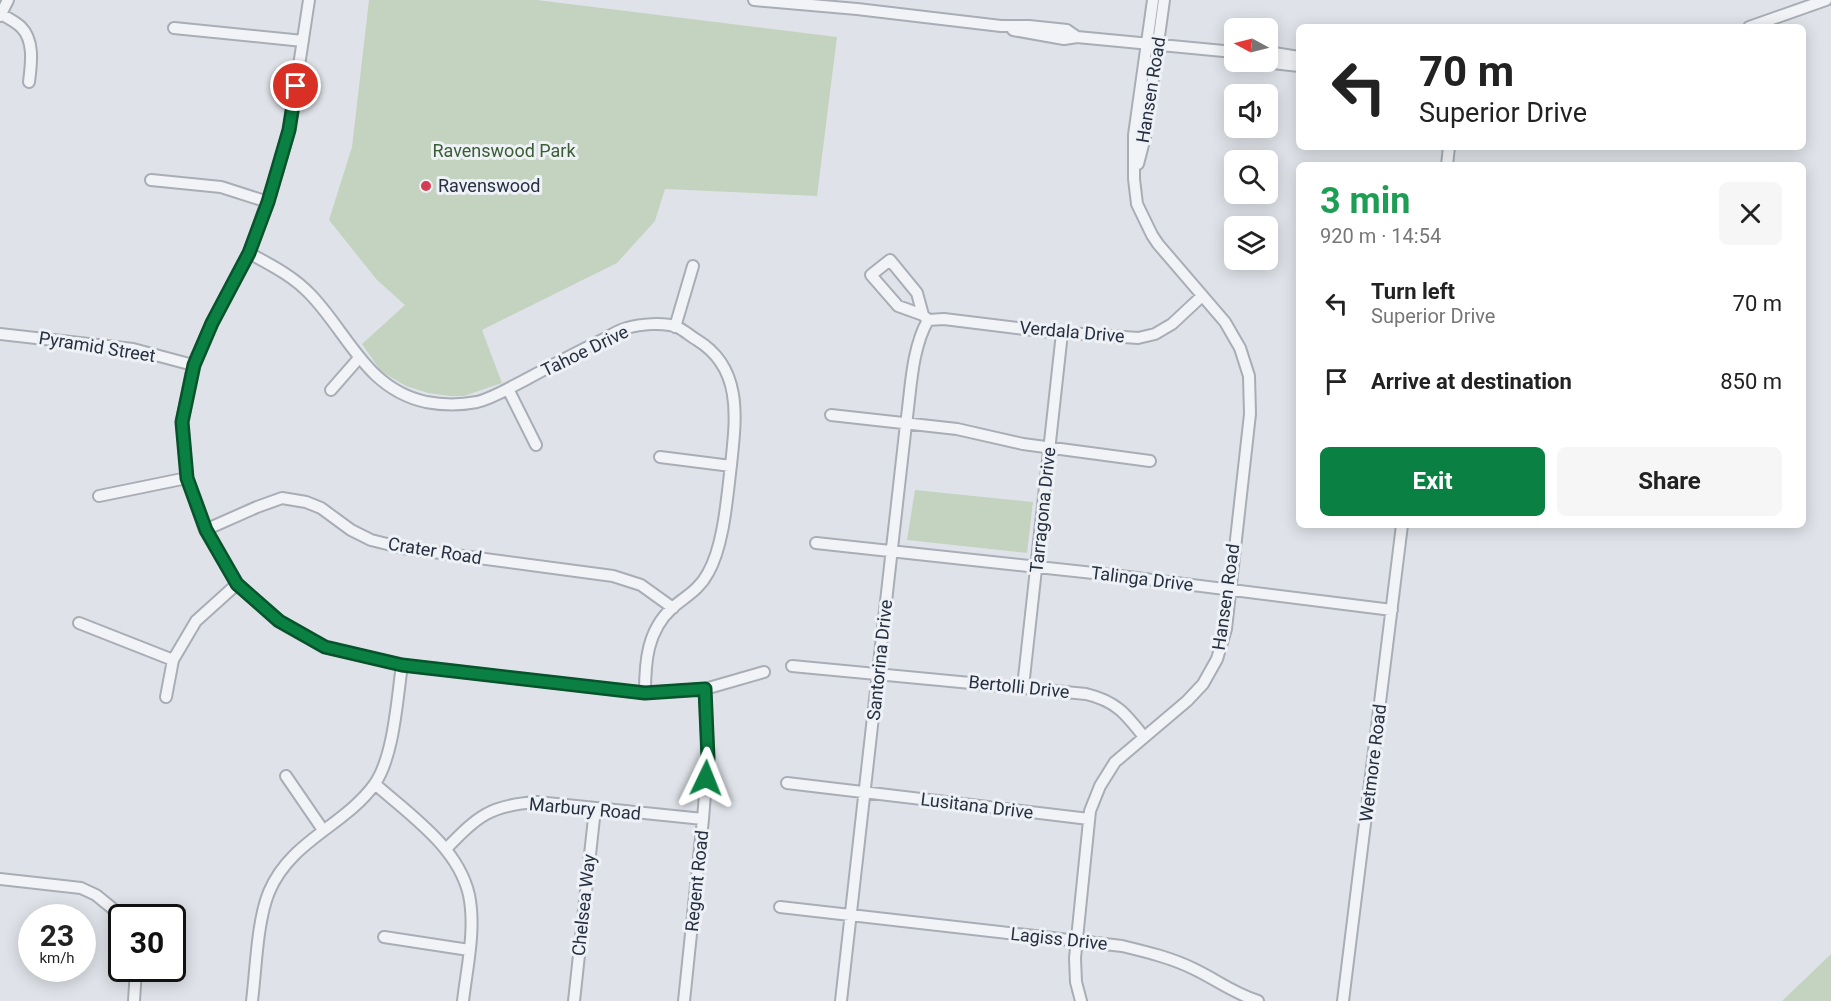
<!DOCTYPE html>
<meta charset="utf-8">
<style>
body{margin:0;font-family:Roboto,sans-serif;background:#f6f6f6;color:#222;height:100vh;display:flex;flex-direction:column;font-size:22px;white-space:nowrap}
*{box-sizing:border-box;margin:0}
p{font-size:20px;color:#767676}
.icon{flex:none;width:33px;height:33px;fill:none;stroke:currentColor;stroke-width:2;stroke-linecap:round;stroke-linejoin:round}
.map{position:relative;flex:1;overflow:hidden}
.side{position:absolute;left:1296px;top:162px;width:510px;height:366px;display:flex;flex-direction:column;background:#fff;border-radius:9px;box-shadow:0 3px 15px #0003}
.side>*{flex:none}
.banner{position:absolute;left:1296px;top:24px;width:510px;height:126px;border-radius:9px;box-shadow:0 3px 15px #0003;background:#fff;color:#222;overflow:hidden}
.needle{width:39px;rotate:277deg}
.buttons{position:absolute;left:1224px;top:18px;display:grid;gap:12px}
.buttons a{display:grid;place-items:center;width:54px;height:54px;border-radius:9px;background:#fff;box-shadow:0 3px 15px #0003;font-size:30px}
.speed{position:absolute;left:18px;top:904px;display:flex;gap:12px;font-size:30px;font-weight:700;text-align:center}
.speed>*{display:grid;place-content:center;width:78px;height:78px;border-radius:50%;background:#fff;box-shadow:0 3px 15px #0003;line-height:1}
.speed small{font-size:15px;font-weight:400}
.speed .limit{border:3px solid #111;border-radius:9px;background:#fff;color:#111}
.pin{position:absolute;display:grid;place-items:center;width:51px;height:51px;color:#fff;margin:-26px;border:3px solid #fff;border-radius:50%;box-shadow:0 2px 6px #0007}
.me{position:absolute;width:66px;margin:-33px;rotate:2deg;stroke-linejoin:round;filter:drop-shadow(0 0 4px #0008)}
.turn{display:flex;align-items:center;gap:21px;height:126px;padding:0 24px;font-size:27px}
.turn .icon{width:78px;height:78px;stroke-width:2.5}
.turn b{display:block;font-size:42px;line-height:51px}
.round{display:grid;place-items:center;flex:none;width:63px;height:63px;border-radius:9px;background:#f6f6f6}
.head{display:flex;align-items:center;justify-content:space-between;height:102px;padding:0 24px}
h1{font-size:36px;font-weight:700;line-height:45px;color:#1e9e55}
.action{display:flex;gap:12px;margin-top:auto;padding:12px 24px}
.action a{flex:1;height:69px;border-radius:9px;background:#0b8043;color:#fff;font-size:24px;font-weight:700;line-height:69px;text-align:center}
.action a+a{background:#f6f6f6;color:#222}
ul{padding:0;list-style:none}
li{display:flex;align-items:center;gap:18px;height:78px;padding:0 24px}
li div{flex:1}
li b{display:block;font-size:22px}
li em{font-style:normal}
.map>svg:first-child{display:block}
</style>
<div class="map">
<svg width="1831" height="1001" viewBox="0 0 1831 1001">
<rect width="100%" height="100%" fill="#dfe3e9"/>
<path fill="#c4d3bf" d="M369,0H537L837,37L817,196L665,189L655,221L617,263L482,330L502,383L464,396H451L428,393L406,386L389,376L380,370L362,344L405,305L377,280L329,220L352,147Z
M915,490L1033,502L1027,553L907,540Z
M1831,954V1001H1782Z"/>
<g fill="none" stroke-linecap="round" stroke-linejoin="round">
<defs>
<path id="minor" d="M309,0L289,131L277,173L249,253L212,323L193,365L182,421L187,478L205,530L237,584L279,621L325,647L402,665L645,693L705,689L764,672
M754,0L857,9L1001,26H1029L1067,30L1077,37
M1,14C8,18 16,22 21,27C35,41 31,65 29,82
M0,16L8,0
M1749,27L1826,0
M174,28L303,41
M1013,30L1064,39L1077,37L1234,52
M1268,52L1299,57
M1263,62L1299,66
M1138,164L1145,137L1164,0
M1447,165L1449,147
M151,180L221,187L268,202
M249,253C271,265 293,276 310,294C348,333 366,389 426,402C442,405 461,405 477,402C493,398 509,388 523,381C549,367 575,353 602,340C610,336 618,330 627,328C640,324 664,322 677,327C684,330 690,336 697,340C743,368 736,418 731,465C727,497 724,545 708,573C699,590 686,596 672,608C647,631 645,662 645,693
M923,315L917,293L890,260L871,275L898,306L923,315L928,320
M928,320L944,319L1041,331L1138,338L1155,334L1172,324L1202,296
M675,327L693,266
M0,334L133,349L193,365
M508,389L536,445
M331,390L359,358
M831,415L957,429L1023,444L1150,461
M660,457L731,466
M99,496L187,478
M205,530L257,507L282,498L306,502L321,508L351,530L371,540L403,548L613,576L641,585L673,608
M816,543L1121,576L1392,610
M79,623L173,660
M792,666L1086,694C1116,701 1126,714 1144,737
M1023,687L1062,333
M166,697L173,660L196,621L237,584
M286,776L323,830
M787,783L1089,819
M375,784C410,815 458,847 469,895C476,929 467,967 463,1001
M446,849C478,816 490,805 537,802L703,819
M0,879L81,888L96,895L112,908L122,920
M780,907L1122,946C1147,952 1172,958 1194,969C1217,980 1233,993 1258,1001
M384,937L469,950
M134,1001L136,969
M252,1001C256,969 257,921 269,892C290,841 344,826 374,785C394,757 397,699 402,665
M574,1001L595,809
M684,1001L703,819L708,758L705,689
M841,1001L906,424C911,391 911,350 928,320
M1081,1001L1076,982L1075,958L1090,811L1100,786L1115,762L1187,701L1203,684L1217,659L1226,629L1250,414L1249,376L1240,348L1225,322L1158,244L1152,235L1137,204L1134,179V135L1153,0
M1343,1001L1402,525"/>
</defs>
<use href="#minor" stroke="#a8adb6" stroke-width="14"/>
<use href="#minor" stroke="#f2f3f7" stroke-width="10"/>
</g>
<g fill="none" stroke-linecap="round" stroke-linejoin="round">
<defs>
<path id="route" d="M296,86L289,130L268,202L249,253L212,323L194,365L182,422L187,478L206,530L237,584L279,621L325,647L402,665L645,693L705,689L708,758L706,778"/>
</defs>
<use href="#route" stroke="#07532c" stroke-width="15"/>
<use href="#route" stroke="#0b8043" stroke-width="10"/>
</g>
<circle fill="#d33e53" stroke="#eef1f6" stroke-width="2" cx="426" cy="186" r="6"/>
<g text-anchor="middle" stroke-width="6" stroke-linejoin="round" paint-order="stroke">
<g font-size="18" fill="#273040" stroke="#eef1f6">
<text transform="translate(1151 90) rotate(-81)" y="6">Hansen Road</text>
<text transform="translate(1072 332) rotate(5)" y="6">Verdala Drive</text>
<text transform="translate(97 347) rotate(9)" y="6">Pyramid Street</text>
<text transform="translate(585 351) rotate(-26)" y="6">Tahoe Drive</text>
<text transform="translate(1043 510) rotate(-84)" y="6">Tarragona Drive</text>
<text transform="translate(435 551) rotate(9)" y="6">Crater Road</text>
<text transform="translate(1142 579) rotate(7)" y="6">Talinga Drive</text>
<text transform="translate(1226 597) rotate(-82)" y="6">Hansen Road</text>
<text transform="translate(880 660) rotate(-84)" y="6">Santorina Drive</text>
<text transform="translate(1019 687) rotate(6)" y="6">Bertolli Drive</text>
<text transform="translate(1373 763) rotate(-83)" y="6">Wetmore Road</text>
<text transform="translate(977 806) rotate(7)" y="6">Lusitana Drive</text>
<text transform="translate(585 809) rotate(5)" y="6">Marbury Road</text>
<text transform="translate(697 881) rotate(-84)" y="6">Regent Road</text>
<text transform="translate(584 905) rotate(-84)" y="6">Chelsea Way</text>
<text transform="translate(1059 939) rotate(6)" y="6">Lagiss Drive</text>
</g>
<g font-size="18" fill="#3b5d34" stroke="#eef1f6">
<text x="504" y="157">Ravenswood Park</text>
</g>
<g font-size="18" fill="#273040" stroke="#eef1f6" text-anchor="start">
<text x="438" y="192">Ravenswood</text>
</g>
</g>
</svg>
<div class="buttons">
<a><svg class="needle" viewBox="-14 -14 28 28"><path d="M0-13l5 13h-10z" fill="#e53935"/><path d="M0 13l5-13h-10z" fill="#767676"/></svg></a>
<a><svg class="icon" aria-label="sound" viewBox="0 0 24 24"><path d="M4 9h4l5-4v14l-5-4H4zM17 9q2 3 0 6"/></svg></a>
<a><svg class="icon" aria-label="search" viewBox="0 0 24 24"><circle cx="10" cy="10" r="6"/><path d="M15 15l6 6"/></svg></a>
<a><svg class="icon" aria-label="layers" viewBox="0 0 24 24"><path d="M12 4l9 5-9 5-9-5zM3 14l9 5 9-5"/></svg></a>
</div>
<div class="speed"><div>23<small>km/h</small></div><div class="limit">30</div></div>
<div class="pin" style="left:296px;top:86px;background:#d93025"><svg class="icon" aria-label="arrive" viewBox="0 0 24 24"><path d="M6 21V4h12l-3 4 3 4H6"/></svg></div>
<svg class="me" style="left:706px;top:778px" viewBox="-20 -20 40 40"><path d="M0-17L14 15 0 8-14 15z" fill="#0b8043" stroke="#fff" stroke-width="4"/></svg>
<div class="banner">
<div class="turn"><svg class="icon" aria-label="left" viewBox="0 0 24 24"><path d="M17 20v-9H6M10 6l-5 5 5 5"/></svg><div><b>70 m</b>Superior Drive</div></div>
</div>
<section class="side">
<div class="head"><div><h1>3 min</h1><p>920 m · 14:54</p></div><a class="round"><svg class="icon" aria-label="close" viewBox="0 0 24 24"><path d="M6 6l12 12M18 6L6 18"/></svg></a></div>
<ul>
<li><svg class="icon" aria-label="left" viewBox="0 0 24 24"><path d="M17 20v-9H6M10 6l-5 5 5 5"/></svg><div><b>Turn left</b><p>Superior Drive</p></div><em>70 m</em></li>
<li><svg class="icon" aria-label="arrive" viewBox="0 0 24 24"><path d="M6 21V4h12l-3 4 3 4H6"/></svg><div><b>Arrive at destination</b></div><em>850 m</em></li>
</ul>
<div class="action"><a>Exit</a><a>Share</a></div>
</section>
</div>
